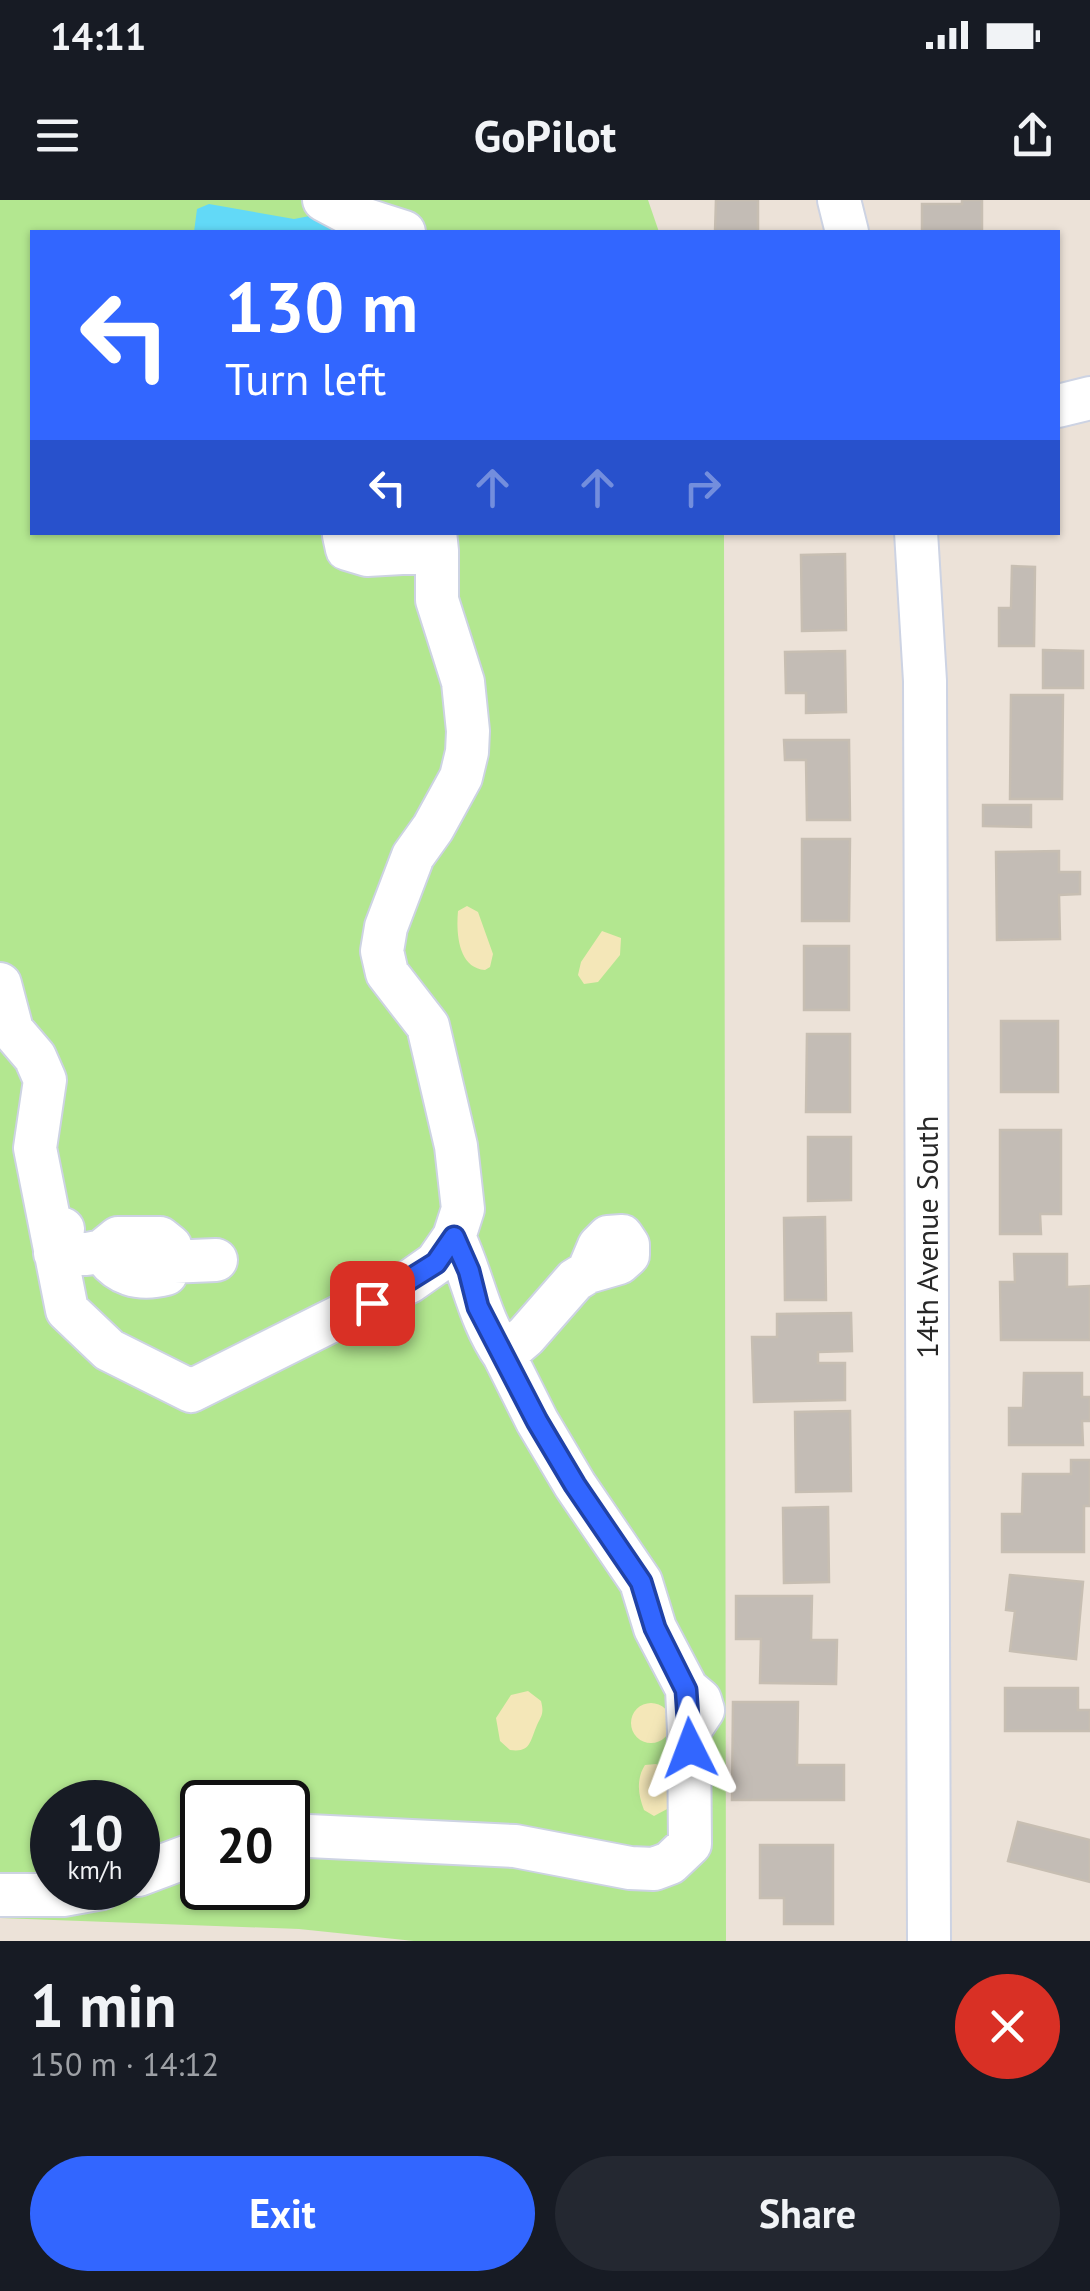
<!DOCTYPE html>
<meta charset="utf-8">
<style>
body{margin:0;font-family:"PT Sans",sans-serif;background:#242831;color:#f1f3f6;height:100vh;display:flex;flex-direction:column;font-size:38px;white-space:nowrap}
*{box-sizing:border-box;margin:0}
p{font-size:32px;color:#9ea1a6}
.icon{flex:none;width:55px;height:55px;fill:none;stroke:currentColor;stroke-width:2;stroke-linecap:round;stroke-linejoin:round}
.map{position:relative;height:1741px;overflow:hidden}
.details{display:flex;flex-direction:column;background:#171b24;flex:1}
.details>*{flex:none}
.guide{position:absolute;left:30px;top:30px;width:1030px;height:305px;border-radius:0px;box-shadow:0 2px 8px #0004;background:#3266ff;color:#fff;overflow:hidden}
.speed{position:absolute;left:30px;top:1580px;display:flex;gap:20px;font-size:50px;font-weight:700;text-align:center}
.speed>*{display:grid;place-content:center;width:130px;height:130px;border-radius:50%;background:#171b24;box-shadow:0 2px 8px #0004;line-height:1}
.speed small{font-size:25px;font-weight:400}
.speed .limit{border:5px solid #111;border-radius:15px;background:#fff;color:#111}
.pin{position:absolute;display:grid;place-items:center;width:85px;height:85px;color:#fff;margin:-42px;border-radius:20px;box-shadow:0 5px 15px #0006}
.me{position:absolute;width:110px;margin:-55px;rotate:357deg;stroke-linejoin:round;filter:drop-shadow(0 0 8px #0008)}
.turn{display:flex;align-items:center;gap:35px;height:210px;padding:0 30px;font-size:45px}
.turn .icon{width:130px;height:130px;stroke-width:2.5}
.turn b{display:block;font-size:70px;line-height:85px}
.lanes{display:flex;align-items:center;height:95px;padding:0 30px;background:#0003;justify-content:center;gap:50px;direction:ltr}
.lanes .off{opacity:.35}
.round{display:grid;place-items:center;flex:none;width:105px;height:105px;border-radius:52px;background:#242831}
.overview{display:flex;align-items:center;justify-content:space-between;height:170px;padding:0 30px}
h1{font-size:60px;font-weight:700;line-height:75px}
.action{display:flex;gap:20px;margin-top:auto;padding:20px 30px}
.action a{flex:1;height:115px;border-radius:60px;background:#3266ff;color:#fff;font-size:40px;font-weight:700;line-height:115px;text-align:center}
.action a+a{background:#242831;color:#f1f3f6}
.status{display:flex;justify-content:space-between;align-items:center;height:70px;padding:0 50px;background:#171b24;direction:ltr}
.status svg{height:28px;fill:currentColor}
header{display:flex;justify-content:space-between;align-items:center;height:130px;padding:0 30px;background:#171b24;font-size:45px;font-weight:700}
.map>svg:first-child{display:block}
</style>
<div class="status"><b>14:11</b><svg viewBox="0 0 49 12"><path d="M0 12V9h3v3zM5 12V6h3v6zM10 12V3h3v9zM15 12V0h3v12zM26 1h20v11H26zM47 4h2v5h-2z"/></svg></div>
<header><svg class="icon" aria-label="menu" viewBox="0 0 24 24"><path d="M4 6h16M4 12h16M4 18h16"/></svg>GoPilot<svg class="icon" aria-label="share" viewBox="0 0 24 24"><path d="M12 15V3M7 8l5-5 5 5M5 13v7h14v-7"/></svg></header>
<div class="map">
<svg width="1090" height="1741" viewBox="0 0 1090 1741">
<rect width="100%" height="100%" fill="#ece2d8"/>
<path fill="#b3e790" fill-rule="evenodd" d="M0,0H648L659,32H32V332L724,333L726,1741H414L299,1729L0,1718ZM52,1602H138V1688H52ZM202,1602H288V1688H202Z"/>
<path fill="#f4e7b8" d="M467,706L478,712L493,754L490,767L485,770C458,768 456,733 458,711Z
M602,731L621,738L620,755L598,782L584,784L578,775L581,762Z
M528,1491L541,1501C544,1513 542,1515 537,1525C530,1541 531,1553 510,1550L500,1541L496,1518L511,1495Z
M631 1523a20 20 0 1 1 40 0a20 20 0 1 1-40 0Z
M656,1564C675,1570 669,1592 669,1608L654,1616L644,1610C638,1595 636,1579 645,1565Z"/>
<path fill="#62d9f7" d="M209,4L294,19L320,14L382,32H194L197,9Z"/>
<path fill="#c3bcb5" stroke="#c7beb2" stroke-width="2.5" d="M716,0H758V32H715Z
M962,0H982V32H922V4H962Z
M845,354L846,430L802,431L801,355Z
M1012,366L1035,367L1034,446H999V408H1011Z
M1043,450L1083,451V488H1043Z
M845,451L846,512L806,513V493H786L785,452Z
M1011,495H1063L1062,599H1010Z
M784,540H849L850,620H807L806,560H785Z
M983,605H1031V627L983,626Z
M802,639H850L849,721H802Z
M1059,651V672H1080V694L1059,695L1060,739L997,740L996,652Z
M804,746H849V810H804Z
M1001,821H1058V892H1001Z
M807,834H850V912H806Z
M1000,930H1061V1014H1040L1041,1034H1000Z
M808,937H851V1000L808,1001Z
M825,1017L826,1100H785L784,1018Z
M1014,1054H1067V1087L1090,1086V1140H1001L1000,1082H1015Z
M851,1113L852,1151L818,1152V1163H845V1200L754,1202L752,1137H777V1114Z
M1024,1173H1082V1197H1090V1221H1082L1083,1245H1009V1208H1023Z
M850,1211L851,1291L796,1292L795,1212Z
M1071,1260H1090V1306H1084V1352H1002V1314H1022L1023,1274H1071Z
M828,1307L829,1382L784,1383L783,1308Z
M1010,1375L1083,1382L1076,1459L1010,1451L1015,1411L1006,1410Z
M736,1396H812L811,1440H837L836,1484L760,1483L761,1439H736Z
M1005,1488H1078V1510H1090V1531H1005Z
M733,1502H798L797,1565H844V1600H732Z
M1018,1622L1090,1640V1682L1008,1661Z
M760,1645H833V1724H784V1698H760Z"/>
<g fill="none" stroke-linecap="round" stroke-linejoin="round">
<defs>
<path id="minor" d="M324,0L354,16L404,32
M839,0L847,32
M1058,206L1090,198
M347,332L344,335L347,349L367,355L437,351L435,332
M916,332L925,481L929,1741
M0,784L12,830L35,857L45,880L35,948L67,1110L109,1150L191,1191L409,1082L436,1063L454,1037L463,1009L456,946L428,826L387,773L382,751L386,727L413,656L433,628L461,577L467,552L468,531L463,482L437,400V351
M63,1029L55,1053L87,1054L102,1051C117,1075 139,1081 166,1074L170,1046L160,1038H118L102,1051
M454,1037C473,1076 478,1118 504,1155L526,1136L575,1080L588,1072L599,1046L608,1037L622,1036L628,1045V1055L619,1063L588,1072
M168,1062L216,1060
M504,1155L537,1221L575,1285L641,1382L655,1428L687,1489L689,1531L703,1510L700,1500L687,1489
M288,1635L515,1646L630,1668L654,1669L670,1663L690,1644L689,1531
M138,1675L202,1651
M0,1695H63L102,1688"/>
</defs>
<use href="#minor" stroke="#cdd3e3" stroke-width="46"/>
<use href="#minor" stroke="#fff" stroke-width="42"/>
</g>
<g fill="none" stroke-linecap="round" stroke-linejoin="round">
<defs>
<path id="route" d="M372,1103L436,1063L454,1037L469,1071L478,1107L537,1221L575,1285L641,1382L655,1428L686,1490L690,1548"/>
</defs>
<use href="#route" stroke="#2042a6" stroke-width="25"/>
<use href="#route" stroke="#3266ff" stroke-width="18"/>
</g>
<g text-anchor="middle" stroke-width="8" stroke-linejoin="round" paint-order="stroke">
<g font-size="30" fill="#282828" stroke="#fff">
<text transform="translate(928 1037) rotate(-90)" y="10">14th Avenue South</text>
</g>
</g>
</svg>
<div class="speed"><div>10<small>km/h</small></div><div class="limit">20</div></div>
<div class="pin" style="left:372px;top:1103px;background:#d93025"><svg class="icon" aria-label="arrive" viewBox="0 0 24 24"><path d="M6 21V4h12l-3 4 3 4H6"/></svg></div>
<svg class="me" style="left:690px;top:1548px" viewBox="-20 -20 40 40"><path d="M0-17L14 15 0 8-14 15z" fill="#3266ff" stroke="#fff" stroke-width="4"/></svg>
<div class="guide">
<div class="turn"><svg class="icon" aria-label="left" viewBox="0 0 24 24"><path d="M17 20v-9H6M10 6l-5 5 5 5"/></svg><div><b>130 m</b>Turn left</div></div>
<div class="lanes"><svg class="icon" aria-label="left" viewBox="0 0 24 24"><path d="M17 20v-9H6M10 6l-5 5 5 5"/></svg><svg class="icon off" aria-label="ahead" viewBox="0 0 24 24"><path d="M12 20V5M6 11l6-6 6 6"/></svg><svg class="icon off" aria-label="ahead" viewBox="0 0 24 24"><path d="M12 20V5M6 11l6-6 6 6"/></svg><svg class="icon off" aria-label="right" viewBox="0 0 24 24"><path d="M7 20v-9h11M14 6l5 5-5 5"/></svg></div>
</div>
</div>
<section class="details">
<div class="overview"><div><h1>1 min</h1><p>150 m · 14:12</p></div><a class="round" style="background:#d93025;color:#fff"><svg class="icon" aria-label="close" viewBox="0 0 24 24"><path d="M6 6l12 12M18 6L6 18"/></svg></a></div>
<div class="action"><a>Exit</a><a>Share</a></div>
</section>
